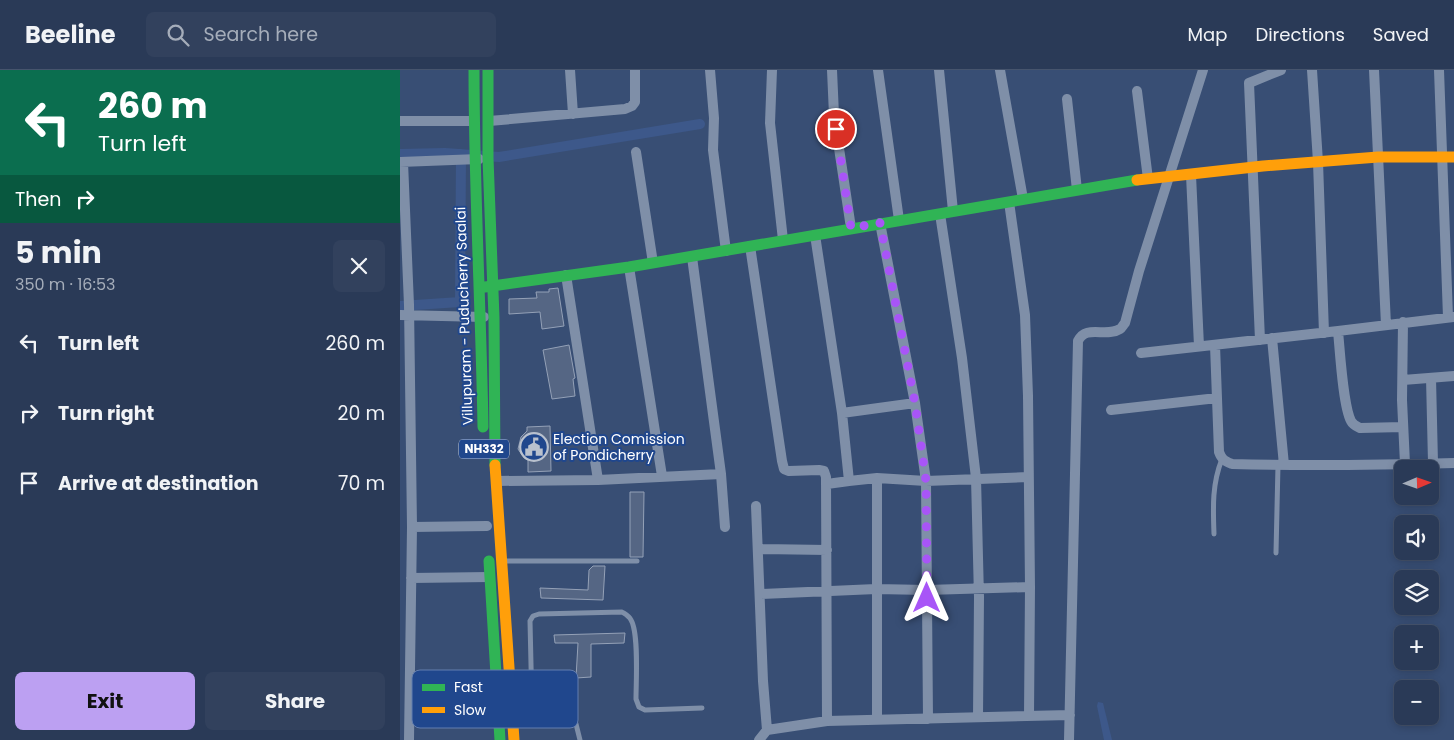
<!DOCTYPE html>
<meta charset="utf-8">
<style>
body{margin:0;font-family:Poppins,sans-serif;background:#32415d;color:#f1f3f6;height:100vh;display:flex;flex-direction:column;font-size:19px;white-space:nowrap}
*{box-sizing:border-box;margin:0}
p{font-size:16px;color:#a5adba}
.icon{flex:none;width:28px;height:28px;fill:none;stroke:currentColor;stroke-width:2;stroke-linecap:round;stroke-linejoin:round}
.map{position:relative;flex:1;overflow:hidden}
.panel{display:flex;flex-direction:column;background:#2a3a57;width:400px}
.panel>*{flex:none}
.banner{background:#0b6e4f;color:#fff;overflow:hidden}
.needle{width:32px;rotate:88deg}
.controls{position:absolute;left:994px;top:390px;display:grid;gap:10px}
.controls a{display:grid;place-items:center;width:45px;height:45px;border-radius:8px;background:#2a3a57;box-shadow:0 2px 8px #0003,0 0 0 1px #46546d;font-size:25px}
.pin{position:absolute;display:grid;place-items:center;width:42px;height:42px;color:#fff;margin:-21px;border:2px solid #fff;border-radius:50%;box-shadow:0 1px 5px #0007}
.me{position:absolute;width:55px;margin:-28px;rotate:0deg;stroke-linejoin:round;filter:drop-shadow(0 0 4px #0008)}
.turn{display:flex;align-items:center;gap:18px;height:105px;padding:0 15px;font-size:22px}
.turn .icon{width:65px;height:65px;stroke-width:2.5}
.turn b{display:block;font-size:35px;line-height:42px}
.then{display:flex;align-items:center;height:48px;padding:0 15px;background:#0003;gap:10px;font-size:19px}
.round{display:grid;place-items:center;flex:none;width:52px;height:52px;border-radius:8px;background:#32415d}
.summary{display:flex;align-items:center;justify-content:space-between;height:85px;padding:0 15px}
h1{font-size:30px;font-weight:700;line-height:38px}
.cta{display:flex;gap:10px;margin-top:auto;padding:10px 15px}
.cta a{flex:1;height:58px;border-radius:8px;background:#bca0f2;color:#111;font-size:20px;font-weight:700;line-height:58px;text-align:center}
.cta a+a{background:#32415d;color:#f1f3f6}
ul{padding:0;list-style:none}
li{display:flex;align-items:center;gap:15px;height:70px;padding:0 15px}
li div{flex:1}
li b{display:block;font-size:19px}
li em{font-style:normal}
header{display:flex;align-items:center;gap:30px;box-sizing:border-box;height:70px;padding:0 25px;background:#2a3a57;border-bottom:1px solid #46546d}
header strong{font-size:24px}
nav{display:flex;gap:28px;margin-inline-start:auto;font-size:18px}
.search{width:350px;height:45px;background:#32415d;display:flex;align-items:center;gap:12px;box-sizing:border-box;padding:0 18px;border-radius:8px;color:#a5adba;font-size:19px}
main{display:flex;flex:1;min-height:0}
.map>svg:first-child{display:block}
</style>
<header>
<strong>Beeline</strong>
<div class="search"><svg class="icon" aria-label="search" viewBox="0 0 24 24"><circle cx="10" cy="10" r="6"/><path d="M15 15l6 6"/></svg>Search here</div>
<nav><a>Map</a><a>Directions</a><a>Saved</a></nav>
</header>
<main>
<section class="panel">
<div class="banner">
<div class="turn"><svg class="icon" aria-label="left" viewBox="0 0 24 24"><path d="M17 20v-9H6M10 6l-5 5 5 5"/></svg><div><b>260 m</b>Turn left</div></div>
<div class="then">Then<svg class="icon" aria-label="right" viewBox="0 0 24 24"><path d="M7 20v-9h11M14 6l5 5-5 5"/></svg></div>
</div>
<div class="summary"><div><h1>5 min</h1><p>350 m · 16:53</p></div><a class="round"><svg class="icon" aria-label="close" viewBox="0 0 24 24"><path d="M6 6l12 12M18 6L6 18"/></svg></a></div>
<ul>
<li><svg class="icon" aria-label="left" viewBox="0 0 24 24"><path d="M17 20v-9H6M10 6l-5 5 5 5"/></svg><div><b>Turn left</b></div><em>260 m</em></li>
<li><svg class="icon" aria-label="right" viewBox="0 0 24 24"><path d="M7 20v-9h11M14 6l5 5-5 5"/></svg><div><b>Turn right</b></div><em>20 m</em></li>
<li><svg class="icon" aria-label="arrive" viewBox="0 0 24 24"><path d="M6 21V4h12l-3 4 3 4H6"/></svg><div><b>Arrive at destination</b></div><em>70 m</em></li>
</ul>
<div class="cta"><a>Exit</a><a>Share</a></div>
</section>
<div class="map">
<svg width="1054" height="670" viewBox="0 0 1054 670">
<rect width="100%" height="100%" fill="#384e74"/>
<path fill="#3d588a" d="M698,632L703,633L712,670H704L697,636Z"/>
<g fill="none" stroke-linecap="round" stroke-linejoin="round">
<path stroke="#3d588a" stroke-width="10" d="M0,84L45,83L99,87L300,54
M0,236L60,232L61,84"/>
</g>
<path fill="#556684" stroke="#94a1b7" d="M158,218L164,256L142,259L140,242L109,244V229L137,228L136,222H149V219Z
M169,275L175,308L173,309L175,326L152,329L143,280Z
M150,356L151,401L128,402V390L124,388L118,379L121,367L127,361V357Z
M230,422H244L243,487H230Z
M193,496H205L203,530L141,528L140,518L188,520L189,500Z
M225,563L224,573L191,574V607L176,608L178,573H155L154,565Z"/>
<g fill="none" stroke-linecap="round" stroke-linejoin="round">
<path stroke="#7f8fa8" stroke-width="5" d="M814,464C813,437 812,414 822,389
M876,483L878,395
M102,491H237
M180,670L176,654L171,650L135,644L132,638L130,551L133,546L139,544L222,542C225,544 229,546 231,550C239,563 236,612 236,629L239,637L245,640L302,638"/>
<path stroke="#7f8fa8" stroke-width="10" d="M170,0L173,44
M310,0L314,48L313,80L326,181
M372,0L370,53L383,170
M432,0L434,45L451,158
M478,0L499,150
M539,0L553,141
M600,0L623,129
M912,0L918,92L924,263
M974,0L986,255
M1039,0L1048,247
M737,21L748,109
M667,29L677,120
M0,51H74
M89,51L225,39L232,36L235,32V0
M236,82L253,193
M0,92L79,89
M3,92L9,235L12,457L9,670
M791,105L799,276
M609,132L625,245L628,326L630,517L629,646
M540,144L562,288L576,408L579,527L578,647
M480,153L515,333L526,411L528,649
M415,165L442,343L449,411L427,414
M350,176L382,391L384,399L389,401L419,400L424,401L426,407L427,651
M292,187L321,404L325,457
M229,197L262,406
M166,205L198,410
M0,245L84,247
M1003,252L1002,330L1005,394
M938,261C940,281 943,336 951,351C953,355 956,356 960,358L1003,357
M872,268L884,395
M860,270L849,13L881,0
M815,275L819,382C822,390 825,391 832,394C906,396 980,395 1054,393
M741,283L938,261L1054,247
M1031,308L1033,393
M1003,310L1054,306
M711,340L817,328
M442,343L515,333
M477,408V650
M96,411L198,410L321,404
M449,411L477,408L526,411L628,407
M356,436L363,611L367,660
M12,457L87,456
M359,479L427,480
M11,508L90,507
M361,524L476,519L527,520L630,517
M359,670L367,660L427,651L670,645
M669,670L678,271C686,254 706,268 720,259C722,258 723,255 725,253L739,201L803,0"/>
<path stroke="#30b455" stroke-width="11" d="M74,0C74,119 81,238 83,357
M88,0V88L94,248L95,395
M85,217L229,197L737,110
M89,491L100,670"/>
<path stroke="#ff9f0a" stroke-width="11" d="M737,110L863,96L978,87H1054
M95,395L114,670"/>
</g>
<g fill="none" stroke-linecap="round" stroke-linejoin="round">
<path stroke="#a855f7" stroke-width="9" stroke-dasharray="0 16.2" d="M436,59L451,158L480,153L515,333L526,411L527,528"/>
</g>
<defs>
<symbol id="civic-ring" viewBox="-11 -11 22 22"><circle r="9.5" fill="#20478d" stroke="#b9c1ce" stroke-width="1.5"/><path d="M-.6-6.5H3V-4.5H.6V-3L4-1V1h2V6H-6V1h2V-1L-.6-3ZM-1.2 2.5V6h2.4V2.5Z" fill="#b9c1ce"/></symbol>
</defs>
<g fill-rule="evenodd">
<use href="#civic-ring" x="118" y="361" width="32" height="32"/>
</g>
<g text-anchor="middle" stroke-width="4" stroke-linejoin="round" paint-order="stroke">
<rect fill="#20478d" stroke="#bcc8dd" stroke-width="1" x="59" y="369.5" width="50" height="19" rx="4"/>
<g font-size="12" font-weight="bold" fill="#fff">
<text x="84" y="383">NH332</text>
</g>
<g font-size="14" fill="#fff" stroke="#20478d">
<text transform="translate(64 246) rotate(-92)" y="5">Villupuram - Puducherry Saalai</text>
</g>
<g font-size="14" fill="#fff" stroke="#20478d" text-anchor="start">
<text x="153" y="374">Election Comission<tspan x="153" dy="16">of Pondicherry</tspan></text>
</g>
</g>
<rect x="12" y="600" width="166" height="58" rx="8" fill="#20478d" stroke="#637eaf" stroke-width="1"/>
<rect x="22" y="614" width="23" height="7" fill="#30b455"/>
<rect x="22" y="637" width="23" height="6" fill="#ff9f0a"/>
<g font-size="14" fill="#fff">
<text x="54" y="622">Fast</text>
<text x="54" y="645">Slow</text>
</g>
</svg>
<div class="controls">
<a><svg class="needle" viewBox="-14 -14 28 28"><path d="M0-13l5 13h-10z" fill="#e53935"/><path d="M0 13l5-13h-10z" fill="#a5adba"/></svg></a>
<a><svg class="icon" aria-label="sound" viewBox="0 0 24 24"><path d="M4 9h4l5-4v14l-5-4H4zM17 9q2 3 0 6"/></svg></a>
<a><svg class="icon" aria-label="layers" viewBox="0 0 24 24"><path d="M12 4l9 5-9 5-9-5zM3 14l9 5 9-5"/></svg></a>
<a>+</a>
<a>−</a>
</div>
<div class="pin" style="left:436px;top:59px;background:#d93025"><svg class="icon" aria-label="arrive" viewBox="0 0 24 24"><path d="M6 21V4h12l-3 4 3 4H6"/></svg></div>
<svg class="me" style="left:527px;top:528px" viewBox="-20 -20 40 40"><path d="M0-17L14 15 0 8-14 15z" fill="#a855f7" stroke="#fff" stroke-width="4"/></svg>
</div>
</main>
